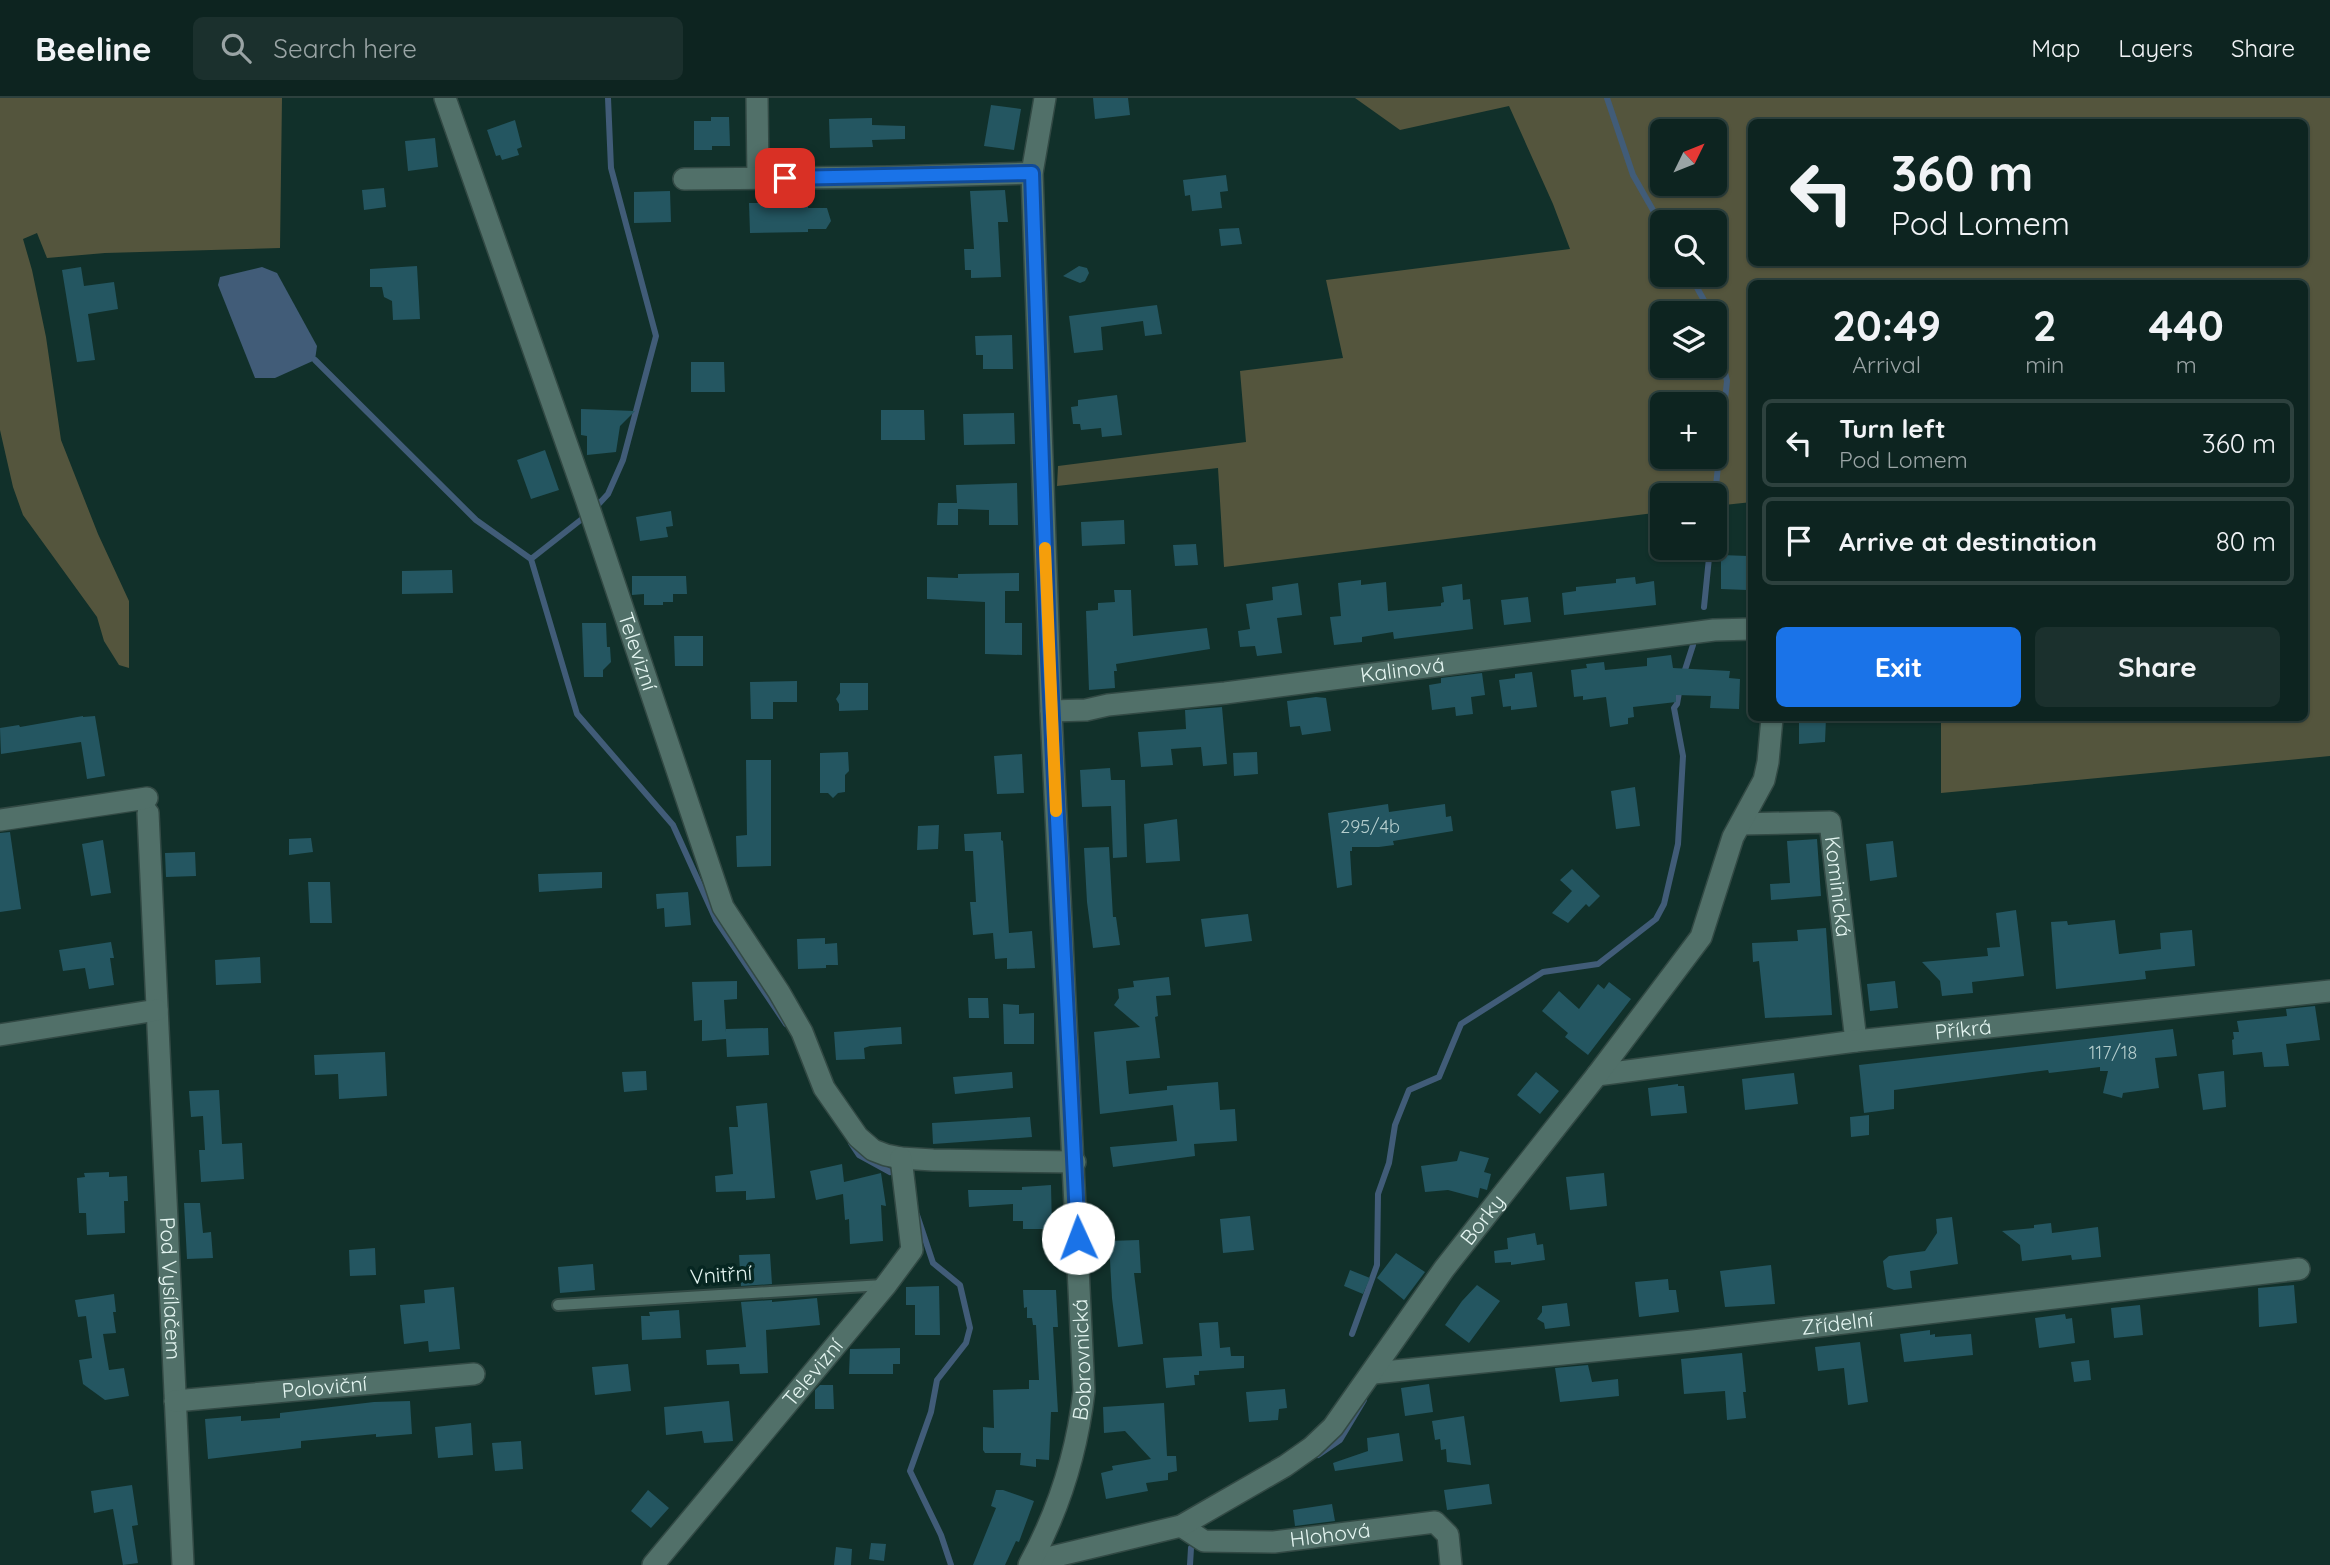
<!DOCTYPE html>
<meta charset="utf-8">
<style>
body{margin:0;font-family:Quicksand,sans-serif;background:#1b302d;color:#f1f3f6;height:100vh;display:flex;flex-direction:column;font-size:26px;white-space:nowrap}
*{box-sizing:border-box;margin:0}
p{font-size:23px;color:#9aa4a5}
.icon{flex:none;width:38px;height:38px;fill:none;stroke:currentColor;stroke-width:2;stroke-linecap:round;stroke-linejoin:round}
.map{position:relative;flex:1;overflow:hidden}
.drawer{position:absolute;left:1748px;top:182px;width:560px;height:441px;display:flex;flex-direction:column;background:#0d2420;border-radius:10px;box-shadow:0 2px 5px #0004,0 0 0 2px #2d413e}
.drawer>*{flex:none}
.banner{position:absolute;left:1748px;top:21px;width:560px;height:147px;border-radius:10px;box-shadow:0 2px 5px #0004,0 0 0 2px #2d413e;background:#0d2420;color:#f1f3f6;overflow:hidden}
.needle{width:46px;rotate:47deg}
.buttons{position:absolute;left:1650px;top:21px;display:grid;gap:14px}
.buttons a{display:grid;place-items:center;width:77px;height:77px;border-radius:10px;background:#0d2420;box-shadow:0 2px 5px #0004,0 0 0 2px #2d413e;font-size:35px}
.pin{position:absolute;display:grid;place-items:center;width:60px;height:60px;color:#fff;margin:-30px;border-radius:14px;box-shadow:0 4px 10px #0006}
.me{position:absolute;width:77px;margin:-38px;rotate:358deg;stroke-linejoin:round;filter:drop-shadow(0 0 5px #0008)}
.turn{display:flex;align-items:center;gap:24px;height:147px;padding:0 28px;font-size:32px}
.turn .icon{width:91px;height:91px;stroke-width:2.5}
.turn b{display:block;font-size:49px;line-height:60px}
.eta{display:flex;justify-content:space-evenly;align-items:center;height:119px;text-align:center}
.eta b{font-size:42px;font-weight:700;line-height:49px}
.cta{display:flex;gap:14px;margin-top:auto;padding:14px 28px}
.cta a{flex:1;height:80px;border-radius:10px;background:#1a73e8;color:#fff;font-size:28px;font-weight:700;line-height:80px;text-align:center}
.cta a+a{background:#1b302d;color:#f1f3f6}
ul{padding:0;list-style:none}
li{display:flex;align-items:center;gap:21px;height:88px;margin:0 14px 10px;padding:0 14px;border:4px solid #2d413e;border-radius:10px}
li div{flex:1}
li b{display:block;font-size:26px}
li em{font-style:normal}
header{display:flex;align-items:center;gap:42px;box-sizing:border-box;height:98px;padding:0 35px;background:#0d2420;border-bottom:2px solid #2d413e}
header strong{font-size:33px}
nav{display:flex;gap:38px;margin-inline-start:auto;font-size:24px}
.search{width:490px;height:63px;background:#1b302d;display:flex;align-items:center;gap:18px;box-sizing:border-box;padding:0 24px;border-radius:10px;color:#9aa4a5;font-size:26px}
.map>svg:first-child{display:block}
</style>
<header>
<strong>Beeline</strong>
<div class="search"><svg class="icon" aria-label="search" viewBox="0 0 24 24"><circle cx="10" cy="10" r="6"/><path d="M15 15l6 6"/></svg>Search here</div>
<nav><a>Map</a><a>Layers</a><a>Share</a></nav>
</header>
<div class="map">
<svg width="2330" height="1467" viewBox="0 0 2330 1467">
<rect width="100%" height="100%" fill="#11302a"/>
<path fill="#54553d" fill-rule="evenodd" d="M0,0H282L280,150L105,155L47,160L37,135L23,141L32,172L46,239L61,342L98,436L129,503V570L119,567L104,543L97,519L23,417L13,389L0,332Z
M1355,0H2330V658L1941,695V620H2305V186H1752V269L1749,270L1752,280V404L1715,408V397H1662V414L1224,469L1218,370L1057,388L1058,368L1246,344L1240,273L1343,260L1326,182L1570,151L1553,106L1509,8L1400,32ZM1752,24H2305V164H1752ZM1662,33H1715V86H1662ZM1662,124H1715V177H1662ZM1662,215H1715V268H1662ZM1662,306H1715V359H1662Z"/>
<path fill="#415c78" d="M262,169L277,175L317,248L315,262L275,280H255L218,187L220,179Z"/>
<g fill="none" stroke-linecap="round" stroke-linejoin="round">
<path stroke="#415c78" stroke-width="6" d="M1607,0L1633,77L1662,128
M1690,177L1711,215
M315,262L476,422L531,461
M1715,397L1727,283L1715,231
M595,410L608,396L623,362L656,238L611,70L608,0
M587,417L531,461L577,616L673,727L716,822L786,926
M1704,509L1710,450
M1683,578L1693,547
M851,1045L859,1057L890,1074
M917,1117L933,1165L960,1187L970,1230L966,1245L937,1282L931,1314L910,1373L941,1437L951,1467
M1352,1236L1377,1167L1378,1096L1389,1065L1395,1027L1409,992L1439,979L1461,926L1543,874L1598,866L1656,821L1664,806L1678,746L1683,658L1674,610L1677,606L1680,589
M1318,1357L1340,1342L1364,1302
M1190,1467L1191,1450"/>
</g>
<path fill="#245661" d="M1093,0H1128L1130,17L1095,21Z
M991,7L1021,11L1014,52L984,48Z
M711,19H729L730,48H712V52H694V23H711Z
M872,20V27L905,28V41L872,42L873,49L830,50L829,21Z
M515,22L522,49L517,51L519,57L502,62L500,57L496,58L487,32Z
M435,40L438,69L408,73L405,43Z
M1226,77L1228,93L1220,94L1222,110L1192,113L1190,97L1185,98L1183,82Z
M384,90L386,109L364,112L362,92Z
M1005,92L1008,124H998L1001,179L971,180V172H965L964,151H974L970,93Z
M670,93L671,124L634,125V94Z
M797,101L808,103V110H827L831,123L826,131H808V134L750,135L749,105H762V102Z
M1239,130L1242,146L1221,148L1219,131Z
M417,168L420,221L393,222L392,203L384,199L382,189H370V171Z
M1079,168L1087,170L1089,175L1085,183L1080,185L1063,178Z
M81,169L84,188L114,184L118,211L88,216L95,262L77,264L62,172Z
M1157,207L1162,236L1145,238L1143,223L1101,229L1103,252L1074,255L1069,218Z
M1012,237L1013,271H983V257H976L975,238Z
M691,264H724L725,294H691Z
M1117,297L1122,337L1102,339L1101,330L1081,332L1080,326H1073L1071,309L1078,308V302Z
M581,311L635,313L620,328L616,354L587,357V338L581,337Z
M881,312H924L925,342H881Z
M1014,315L1015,346L964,347L963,316Z
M545,352L559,392L531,401L517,362Z
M1017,385L1018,427H989V412L958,411V427H937L938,405H957L956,387Z
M671,413L673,428L666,429L668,439L640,443L636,419Z
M1124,422L1125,446L1082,448L1081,424Z
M1196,446L1198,467L1175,468L1173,447Z
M1721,457L1748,458L1747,492L1721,491Z
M452,472L453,495L402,496V473Z
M1019,475V493H1005V525H1022V557L985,556V504L927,501V479L958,480V476Z
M632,478H686L687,496H673V504H663V507H644V496L632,497Z
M1635,479L1636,486L1654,483L1656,507L1564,517L1562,495L1576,493V489L1616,485V481Z
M1361,482V487L1386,484L1388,513L1441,508V505L1444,504L1442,489L1462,486L1463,502L1470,501L1473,531L1394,541L1393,534L1362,539V544L1334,547L1330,519L1341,518L1338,485Z
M1298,485L1302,517L1277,520L1282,555L1257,558L1255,548L1240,549L1238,533L1250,531L1246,506L1273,502L1272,489Z
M1114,492H1131L1133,538L1207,530L1210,551L1116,566L1117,573H1114L1115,590L1089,592L1086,513L1098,512V505L1115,504Z
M1528,499L1531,524L1504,527L1501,502Z
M582,525H606L607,549H610L611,564L603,572V579H584Z
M674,538H703V568H675Z
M1671,557L1673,570L1730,573L1729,580L1740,581L1739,611L1710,610L1711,598L1676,597V604L1633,609L1634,619L1628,620V626L1610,629L1606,599L1583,602V598L1574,599L1571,572L1587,570L1586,566L1604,564L1605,572L1647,568V560Z
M1532,574L1537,609L1511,612V608L1503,609L1499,582L1515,580V576Z
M1482,575L1485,597L1471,599L1473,616L1456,618L1455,609L1432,612L1429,587L1441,585V580Z
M797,583V604H773V621H751L750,584Z
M840,585H868V612L839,613V606L836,601L840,595Z
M1316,599L1326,600L1331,633L1302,637L1300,628L1290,629L1287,603Z
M1222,609L1227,666L1203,668L1201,649L1171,651L1173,667L1141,669L1138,634L1186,631L1185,612Z
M83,618V619L95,618L105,678L87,681L81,644L1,656L0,630L19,627L20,629Z
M1799,620H1826L1825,644L1799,646Z
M848,654L849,673L845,677V694L838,695L833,700L828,695H820V655Z
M1257,654L1258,676L1234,678L1233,655Z
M1022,656L1024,695L997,696L994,658Z
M746,662H771V768L737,769L736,738L747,737Z
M1110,670L1111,682H1125L1127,759L1113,760L1111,708L1082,709L1080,672Z
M1635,689L1640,728L1616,731L1611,693Z
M1388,706L1389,714L1445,706L1446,719L1451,718L1453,733L1393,743L1394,747L1379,749H1352V753H1350L1352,787L1337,790L1328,715Z
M1177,721L1180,763L1146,765L1144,726Z
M939,727L938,751L917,752L918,728Z
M10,734L21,811L0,814V735Z
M1001,734V742L1003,743L1009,835L1032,833L1035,870L1007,871V860L995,861L993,835L973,837L970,804H976L973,753H965L964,736Z
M311,740L313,754L289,757V741Z
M1817,741L1821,798L1771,802L1770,786L1790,785L1787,743Z
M103,742L111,795L91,798L82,746Z
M1893,743L1897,779L1870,783L1866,746Z
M1109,749L1113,819H1116L1120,847L1093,850L1087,804L1084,750Z
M195,754L196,778L166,779L165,755Z
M1572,771L1600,798L1589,809L1586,806L1568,825L1552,815L1572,793L1560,782Z
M602,774V790L539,794L538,776Z
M308,784H330L332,825H310Z
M688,794L691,827L665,829L664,810L657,811L656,796Z
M2016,812L2024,878L1972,884L1973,895L1942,898L1940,883L1922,864L1988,858L1987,850L2000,849L1996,815Z
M1248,816L1252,843L1205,849L1201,821Z
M2115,822L2119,856L2161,851L2160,835L2192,832L2195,868L2145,873L2146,881L2056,891L2051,824L2067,823L2068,827Z
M1826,830L1832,917L1765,920L1759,863L1753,864L1752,845L1798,843L1797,832Z
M825,840V846L837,845L838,867H826V870L798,871L797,841Z
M111,844L114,860H110L114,887L89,891L85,870L63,873L59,852Z
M260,859L261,885L216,887L215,862Z
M1169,879L1171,897L1156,898L1158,918L1155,919L1160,960L1126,963L1129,996L1167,992V988L1218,984L1220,1012L1235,1011L1237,1043L1194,1046L1195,1058L1113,1069L1110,1049L1177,1043L1173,1007L1100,1016L1094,934L1140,929L1114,907L1119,900L1118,891L1134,889L1133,883Z
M737,883V901L724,902L726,934V931L768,930L769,957L727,959L726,941L702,943V922L694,923L692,884Z
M1895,883L1898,910L1870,913L1867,886Z
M1609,884L1631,901L1588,957L1565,939L1568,935L1542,913L1559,893L1579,911L1598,886L1604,891Z
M968,900H988L989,920H969Z
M1003,906L1019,907V916L1034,915V946H1004Z
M2315,908L2320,942L2286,946L2289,968L2264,969L2262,954L2233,957L2232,942L2234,941L2233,934H2239L2237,923L2287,918L2286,911Z
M901,929L902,946L870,948L864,950L865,961L836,962L834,934Z
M2173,931L2177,958L2155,960L2159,990L2123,995L2122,1000L2103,995L2108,973H2100V969L2049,975L2048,972L1894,992V1011L1864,1015L1859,967Z
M385,954L387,998L339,1001L338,976L315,977L314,957Z
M646,973L647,992L624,994L622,974Z
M2224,973L2226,1009L2203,1012L2198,976Z
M1012,974L1013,990L955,996L953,979Z
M1536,974L1559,993L1540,1016L1517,997Z
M1794,975L1798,1006L1745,1012L1742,981Z
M1678,986V988H1684L1687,1015L1651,1018L1648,990Z
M219,992L222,1046L242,1045L244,1081L201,1084L199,1052H205L203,1018L191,1019L189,993Z
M767,1005L775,1100L746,1102V1093L716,1094L715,1078L733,1076L729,1029H738L736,1008Z
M1869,1017V1037L1851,1039L1850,1019Z
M1030,1019L1032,1039L933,1046L932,1025Z
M1460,1053L1489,1060L1484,1074L1491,1076L1487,1092L1480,1090L1478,1100L1448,1092L1425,1094L1421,1068L1457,1063Z
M842,1066L844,1084L881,1075L886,1108L881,1107L883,1143L850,1146L849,1121L845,1122L843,1096L816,1102L810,1073Z
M109,1074V1079L127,1078L128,1103H124L125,1135L87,1137L86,1115H79L77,1080L85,1079L84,1075Z
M1604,1075L1607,1108L1570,1112L1566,1079Z
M1051,1087L1052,1131H1023V1123H1013V1106L969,1109L968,1092H1022V1089Z
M184,1105H200L203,1135L211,1134L213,1160L187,1161Z
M1250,1118L1254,1152L1223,1155L1220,1121Z
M1952,1119L1958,1166L1910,1173L1912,1190L1894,1192L1887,1189L1883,1163L1889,1158L1925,1153L1937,1135L1936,1121Z
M2051,1125L2052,1135L2098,1129L2101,1159L2072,1162L2071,1157L2022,1163L2020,1147L2002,1133L2034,1130V1127Z
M1535,1135L1537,1147L1543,1146L1545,1162L1511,1167V1164L1495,1165L1494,1153L1508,1151L1507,1140Z
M1139,1142L1141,1175H1134L1143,1246L1118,1249L1112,1200L1109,1143Z
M375,1150L376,1177L350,1178L349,1152Z
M1396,1155L1425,1174L1404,1202L1377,1180Z
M770,1156L772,1186L741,1188L739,1157Z
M593,1166L595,1192L560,1195L558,1169Z
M1771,1167L1775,1206L1725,1209L1720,1173Z
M1350,1172L1370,1180L1363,1196L1344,1188Z
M1668,1181L1669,1192H1676L1679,1214L1639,1219L1635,1184Z
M1477,1187L1500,1203L1469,1245L1445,1227L1462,1203Z
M2294,1187L2297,1225L2259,1229L2258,1190Z
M939,1188L940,1237H915V1207H906V1189Z
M454,1189L460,1251L429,1254L428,1243L404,1246L400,1207L425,1205L424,1192Z
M1023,1192H1056L1058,1229H1053L1058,1314H1051L1049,1362L1036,1361V1369L1020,1367L1021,1355H985L983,1352V1329L994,1330L993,1292L1029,1291V1282H1039L1036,1227H1033L1032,1220H1027V1209L1024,1210Z
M114,1196L116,1214H113L116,1235L103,1236L109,1272L124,1270L129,1298L105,1302L83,1286L79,1262L92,1260L86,1218L78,1219L75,1202Z
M817,1200L820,1227L766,1232L768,1275L740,1276L739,1266L707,1267L706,1252L746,1249L741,1204L772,1202V1204Z
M1567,1205L1570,1228L1545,1231L1544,1225L1537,1221L1542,1214V1208Z
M2140,1207L2143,1237L2114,1240L2111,1210Z
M679,1212L681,1240L642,1242L641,1218H650L649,1214Z
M2065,1216L2066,1221L2072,1220L2075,1245L2039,1250L2035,1220Z
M1218,1224L1220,1250L1230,1249L1231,1258H1244V1270L1199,1273V1277H1194L1195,1287L1166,1290L1163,1260L1202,1258L1199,1225Z
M1930,1232V1237L1935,1236V1239L1971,1236L1973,1257L1904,1264L1900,1236Z
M1860,1244L1868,1304L1848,1307L1844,1270L1818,1273L1815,1249Z
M900,1250V1266H893V1276H849L850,1251Z
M1742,1255L1746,1294H1743L1746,1320L1727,1322L1725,1293L1684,1296L1681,1261Z
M2089,1262L2091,1282L2074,1284L2071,1264Z
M628,1266L631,1293L595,1297L592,1269Z
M1588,1267L1592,1284L1618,1281L1619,1298L1560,1304L1555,1270Z
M1429,1286L1433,1314L1405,1318L1401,1290Z
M820,1287H833L834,1311H815V1292Z
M1285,1291L1287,1310L1279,1311L1278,1322L1249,1324L1246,1294Z
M410,1303L412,1336L376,1339V1336L301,1343V1350L208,1361L205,1321L241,1318V1323L280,1320V1315L374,1304Z
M729,1303L733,1343L704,1345L702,1333L666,1337L664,1309Z
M1164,1305L1167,1358H1176L1177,1373L1168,1375V1382L1146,1385L1148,1393L1106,1401L1101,1375L1113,1372L1112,1368L1151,1361L1125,1333L1104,1335L1103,1309Z
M1464,1318L1471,1367L1447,1364L1446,1351L1441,1352L1440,1341L1435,1342L1432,1323Z
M471,1325L473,1357L438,1360L435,1329Z
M1399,1335L1403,1363L1335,1373L1333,1365L1368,1353L1367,1340Z
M521,1343L523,1371L495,1373L492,1345Z
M1489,1386L1492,1406L1447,1412L1444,1392Z
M132,1387L138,1427L132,1428L138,1465L123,1467L113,1411L94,1415L91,1393Z
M648,1392L669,1410L651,1430L631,1413Z
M996,1392H1003L1034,1403L1019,1444L1016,1443L1005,1467H973L996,1410L991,1408Z
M1332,1406L1335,1423L1295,1428L1293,1412Z
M871,1445L886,1446L884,1463L869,1461Z
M836,1449L852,1451L851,1467H834Z"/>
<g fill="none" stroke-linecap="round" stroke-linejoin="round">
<defs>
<path id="lane" d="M558,1207L883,1187"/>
<g id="street">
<path id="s1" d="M445,0L586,401L723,809L779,894L802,934L824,990L858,1039L873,1052L886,1057L901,1060L933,1062L1075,1064"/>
<path d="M757,0L758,80"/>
<path d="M684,81L889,79L1032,75"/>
<path id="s2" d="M1051,613L1086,612L1108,607L1225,595L1714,532L1752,531"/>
<path id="s3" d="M148,715L183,1467"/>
<path d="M0,722L147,700"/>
<path id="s4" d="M1741,726L1830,724L1856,943"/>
<path d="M0,937L157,912"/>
<path id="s5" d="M1597,977L1856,943L2330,893"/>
<path id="s6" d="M1374,1275L1693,1243L2299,1171"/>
<path id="s7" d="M175,1303L474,1276"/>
<path id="s8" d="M1181,1428L1204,1443L1274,1444L1435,1424L1448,1437L1451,1467"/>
<path id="s9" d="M1031,1464L1181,1428L1285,1368L1312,1349L1333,1329L1444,1171L1597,977L1701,839L1733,739L1764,682L1768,664L1772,620"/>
<path id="s10" d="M653,1467L886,1187L912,1152L901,1060"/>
<path id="s11" d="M1029,1467C1059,1412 1077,1355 1084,1293C1075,1066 1061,840 1051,614C1043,434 1038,254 1032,75L1045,0"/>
</g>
</defs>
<use href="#lane" stroke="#324944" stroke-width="14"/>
<use href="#street" stroke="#324944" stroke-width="24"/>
<use href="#lane" stroke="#517069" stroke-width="10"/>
<use href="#street" stroke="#517069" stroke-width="21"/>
</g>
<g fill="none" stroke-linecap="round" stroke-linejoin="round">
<defs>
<path id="route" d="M785,80L1032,75L1048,541L1078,1140"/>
</defs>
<use href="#route" stroke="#114b97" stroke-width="18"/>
<use href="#route" stroke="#1a73e8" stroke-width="12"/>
<path stroke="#f59e0b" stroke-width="12" d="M1045,450L1056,713"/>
</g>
<g text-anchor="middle" stroke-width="7" stroke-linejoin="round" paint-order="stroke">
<g font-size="18" fill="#b4cdcd">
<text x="1370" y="735">295/4b</text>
<text x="2113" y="961">117/18</text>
</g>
<g font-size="21" fill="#e4f5f1" stroke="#062621">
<text dy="7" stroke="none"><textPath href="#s1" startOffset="586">Televizní</textPath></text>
<text dy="7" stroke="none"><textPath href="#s2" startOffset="354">Kalinová</textPath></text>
<text dy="7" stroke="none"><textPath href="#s4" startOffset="154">Kominická</textPath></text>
<text dy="7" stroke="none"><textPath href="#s5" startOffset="369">Příkrá</textPath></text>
<text dy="7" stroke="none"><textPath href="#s9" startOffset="592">Borky</textPath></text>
<text transform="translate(721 1177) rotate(-4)" y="7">Vnitřní</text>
<text dy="7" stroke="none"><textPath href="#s3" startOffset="476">Pod Vysílačem</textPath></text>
<text dy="7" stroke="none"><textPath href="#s6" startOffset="466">Zřídelní</textPath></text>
<text dy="7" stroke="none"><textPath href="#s11" startOffset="215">Bobrovnická</textPath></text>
<text dy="7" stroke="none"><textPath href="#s10" startOffset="250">Televizní</textPath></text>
<text dy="7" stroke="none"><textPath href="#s7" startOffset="150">Poloviční</textPath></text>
<text dy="7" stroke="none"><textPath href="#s8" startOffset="154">Hlohová</textPath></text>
</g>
</g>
</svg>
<div class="buttons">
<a><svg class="needle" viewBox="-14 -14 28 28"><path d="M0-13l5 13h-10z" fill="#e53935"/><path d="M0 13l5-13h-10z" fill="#9aa4a5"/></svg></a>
<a><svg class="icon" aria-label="search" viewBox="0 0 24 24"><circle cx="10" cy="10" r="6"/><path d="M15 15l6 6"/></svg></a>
<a><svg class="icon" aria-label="layers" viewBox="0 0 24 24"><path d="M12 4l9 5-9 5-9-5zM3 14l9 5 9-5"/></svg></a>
<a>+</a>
<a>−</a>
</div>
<div class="pin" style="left:785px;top:80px;background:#d93025"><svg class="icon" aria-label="arrive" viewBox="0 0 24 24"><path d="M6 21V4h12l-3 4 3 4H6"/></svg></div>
<svg class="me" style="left:1078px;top:1140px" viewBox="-20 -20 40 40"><circle r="19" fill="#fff"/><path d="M0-13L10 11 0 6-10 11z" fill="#1a73e8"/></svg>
<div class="banner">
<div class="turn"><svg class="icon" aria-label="left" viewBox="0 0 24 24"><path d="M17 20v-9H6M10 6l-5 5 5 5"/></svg><div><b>360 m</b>Pod Lomem</div></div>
</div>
<section class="drawer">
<div class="eta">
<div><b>20:49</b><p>Arrival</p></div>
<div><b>2</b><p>min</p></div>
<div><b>440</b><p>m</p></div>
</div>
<ul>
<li><svg class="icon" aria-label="left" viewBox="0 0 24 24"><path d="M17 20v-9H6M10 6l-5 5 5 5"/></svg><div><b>Turn left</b><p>Pod Lomem</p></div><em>360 m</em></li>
<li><svg class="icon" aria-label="arrive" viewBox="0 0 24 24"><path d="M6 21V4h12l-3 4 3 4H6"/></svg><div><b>Arrive at destination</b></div><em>80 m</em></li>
</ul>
<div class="cta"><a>Exit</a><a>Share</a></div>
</section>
</div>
